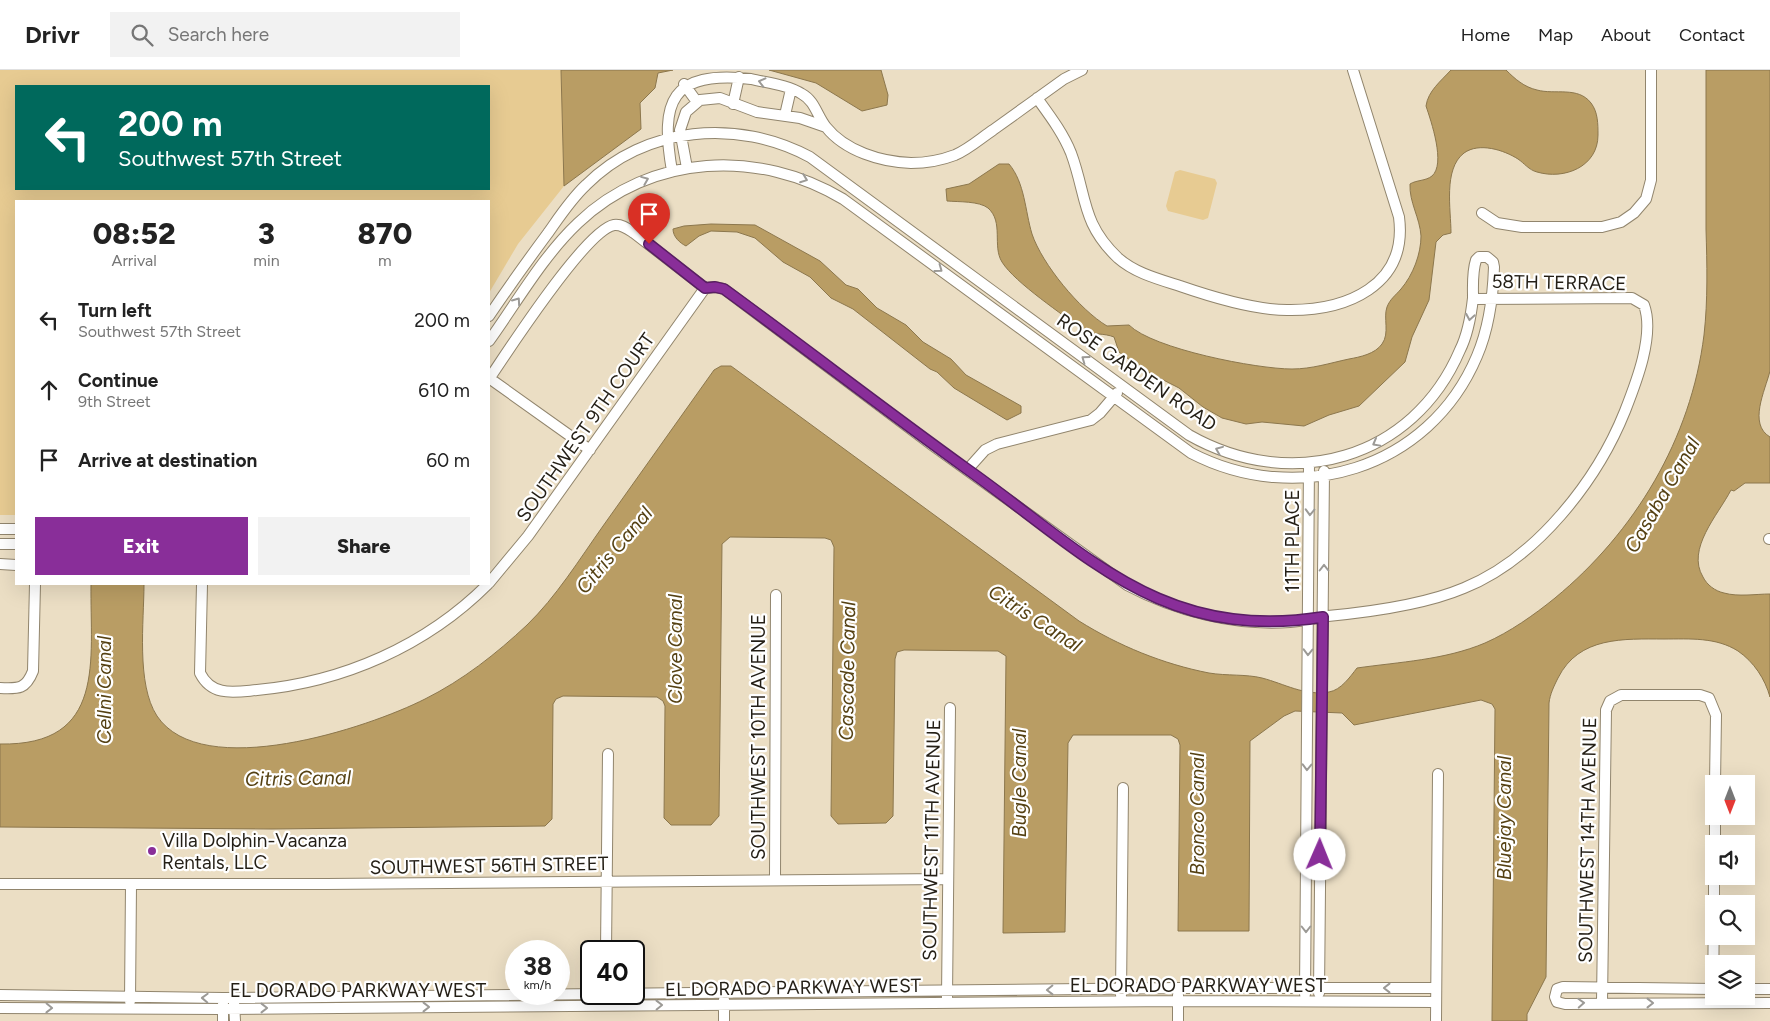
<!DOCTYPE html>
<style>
body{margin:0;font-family:Figtree,sans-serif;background:#f2f2f2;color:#222;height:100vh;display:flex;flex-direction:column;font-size:19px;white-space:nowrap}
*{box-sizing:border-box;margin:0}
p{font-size:16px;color:#767676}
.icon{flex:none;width:28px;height:28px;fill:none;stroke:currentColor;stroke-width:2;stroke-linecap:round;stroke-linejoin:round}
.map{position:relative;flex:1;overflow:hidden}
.drawer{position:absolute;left:15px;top:130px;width:475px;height:385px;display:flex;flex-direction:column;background:#fff;border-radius:0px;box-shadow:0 5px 20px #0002}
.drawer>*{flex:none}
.hud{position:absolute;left:15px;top:15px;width:475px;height:105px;border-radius:0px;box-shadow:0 5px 20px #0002;background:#00695c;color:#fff;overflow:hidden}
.needle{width:32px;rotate:180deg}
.tools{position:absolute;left:1705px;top:705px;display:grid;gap:10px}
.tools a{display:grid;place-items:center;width:50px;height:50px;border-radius:0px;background:#fff;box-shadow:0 5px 20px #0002;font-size:25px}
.speed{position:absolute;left:505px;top:870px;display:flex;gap:10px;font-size:25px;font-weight:700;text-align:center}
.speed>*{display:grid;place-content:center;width:65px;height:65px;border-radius:50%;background:#fff;box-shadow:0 5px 20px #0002;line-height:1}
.speed small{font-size:12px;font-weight:400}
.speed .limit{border:2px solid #111;border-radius:8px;background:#fff;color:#111}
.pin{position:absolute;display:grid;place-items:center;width:42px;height:42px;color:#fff;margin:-51px -21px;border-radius:50% 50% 50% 0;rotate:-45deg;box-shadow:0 0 5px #0007}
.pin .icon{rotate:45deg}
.me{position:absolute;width:55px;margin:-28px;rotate:1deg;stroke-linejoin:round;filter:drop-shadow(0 0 4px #0008)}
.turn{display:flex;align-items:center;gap:18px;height:105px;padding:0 20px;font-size:22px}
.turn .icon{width:65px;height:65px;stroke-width:2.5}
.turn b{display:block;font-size:35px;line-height:42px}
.eta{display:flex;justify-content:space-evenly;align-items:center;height:85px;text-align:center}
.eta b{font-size:30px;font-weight:800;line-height:35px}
.primary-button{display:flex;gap:10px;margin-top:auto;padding:10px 20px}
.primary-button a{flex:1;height:58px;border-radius:0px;background:#892e99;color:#fff;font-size:20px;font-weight:800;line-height:58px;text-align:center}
.primary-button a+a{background:#f2f2f2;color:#222}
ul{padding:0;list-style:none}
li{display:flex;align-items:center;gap:15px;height:70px;padding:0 20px}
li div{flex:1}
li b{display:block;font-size:19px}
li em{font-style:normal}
header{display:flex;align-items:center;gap:30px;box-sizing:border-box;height:70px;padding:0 25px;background:#fff;border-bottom:1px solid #e0e0e0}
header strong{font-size:24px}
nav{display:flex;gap:28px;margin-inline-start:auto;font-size:18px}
.search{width:350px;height:45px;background:#f2f2f2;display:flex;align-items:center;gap:12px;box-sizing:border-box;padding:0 18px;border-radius:0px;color:#767676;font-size:19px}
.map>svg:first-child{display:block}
</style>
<header>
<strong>Drivr</strong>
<div class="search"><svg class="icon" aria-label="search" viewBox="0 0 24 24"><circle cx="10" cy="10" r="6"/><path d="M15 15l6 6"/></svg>Search here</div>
<nav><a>Home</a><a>Map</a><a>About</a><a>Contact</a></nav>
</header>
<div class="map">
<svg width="1770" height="951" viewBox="0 0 1770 951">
<rect width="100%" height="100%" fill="#ebdec4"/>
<path fill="#e7cb92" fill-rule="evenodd" d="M0,0H561L564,116L518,174L489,223V131H16V445H0ZM16,16H489V119H16Z
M1180,100L1215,109L1217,113L1208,148L1203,150L1168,141L1166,136L1175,102Z"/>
<path fill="#b99d64" stroke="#8c774d" d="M561,0H673L658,3L655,18L640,33L641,59L564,116Z
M769,0H881L888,25L887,35L862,41L816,13Z
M1451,0H1506C1515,9 1524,17 1537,20C1555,25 1578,16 1591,33C1598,42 1598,54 1598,65C1598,97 1564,110 1537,102C1529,100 1524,93 1518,89C1504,80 1479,72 1464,83C1443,99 1451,140 1451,163L1443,165L1436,172L1429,230L1412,267L1405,292L1359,336L1329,345L1304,356L1262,352L1246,354L1222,348L1203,337L1179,318L1142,299L1119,282L1114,267C1104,263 1094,265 1084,261C1064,245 1015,213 1002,192C992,176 1004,152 988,138C979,131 959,132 947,131L946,119L969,114L999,94H1009C1025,113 1025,141 1032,164C1042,194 1080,240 1107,256L1129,255C1153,279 1257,299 1292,299C1312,299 1330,293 1349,289C1360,287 1375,284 1382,274C1390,263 1383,248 1387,237C1390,229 1396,225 1401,219C1413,205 1421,184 1421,166C1420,148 1409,132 1410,114C1416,110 1426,111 1432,106C1446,94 1431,51 1426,36C1428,21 1441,11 1451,0Z
M1706,0H1770V301C1765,321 1748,354 1770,367V413H1745L1734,421L1731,420C1718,445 1686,479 1703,507C1707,515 1715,521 1724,523C1738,527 1756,524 1770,524V627C1765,609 1754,592 1738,581C1716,567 1690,569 1664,569C1624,569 1579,566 1558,608C1554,616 1550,624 1549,633L1546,907L1527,944V951H1492L1495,639L1492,634L1481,630L1354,655L1342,643L1295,641L1284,646L1250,671L1249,861H1178L1180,675L1178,669L1171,665H1073L1068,673L1065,862L1003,863L1006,586L998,581L904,580L897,582L895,589L893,746L886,753L838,754L831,746L834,477L831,470L825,468L730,467L722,474L719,746L711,755H671L664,748L665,636L663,631L657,627L563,626L556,629L553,634L552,749L545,756L272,759L0,757V674C107,676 90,590 91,514H144C144,551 136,614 157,646C202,713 368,658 425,629C463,610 496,584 527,555C556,527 579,490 603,456C640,404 677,352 714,300L721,296H731L1079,551C1119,576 1163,594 1209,603C1227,606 1246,604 1262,608C1285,614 1304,626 1329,622C1341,620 1350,607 1357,598C1399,592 1445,590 1485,573C1510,562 1534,545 1555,528C1635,462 1691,369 1704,265C1708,230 1707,194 1706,159C1706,106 1706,53 1706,0Z
M711,154L755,155L820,191L846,215L858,219L877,238L906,255L923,272L951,289L966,305L1021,336V343L1007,350L954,318L937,302L930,299L853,239L831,228L810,207L783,192L755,168L737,162L711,161L699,166L686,176C680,173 673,167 673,159L684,156Z"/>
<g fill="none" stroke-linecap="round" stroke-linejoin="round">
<defs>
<path id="minor" d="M684,14L697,32
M1037,28C1050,46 1063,63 1071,83C1087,126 1081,153 1118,188C1135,203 1158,209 1180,216C1209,226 1256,240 1287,240C1346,241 1408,216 1399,147L1353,0
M733,34L739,7
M785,45L791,19
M687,98L680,60L686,42L700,30L720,28L757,42L800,48L826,57
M672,101C660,32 670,0 751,9C768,13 788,15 802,24C815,31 817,46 826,57C845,81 881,92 911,93C925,93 942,90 955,85C969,79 981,68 993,60C1017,43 1040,26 1064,9L1082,0
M1482,143L1497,153L1522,157H1602L1621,152L1634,143L1646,129L1651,110V0
M705,218L715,217L724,219L932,375L1127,515C1176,541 1234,556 1290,552C1303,551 1315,548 1328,546C1370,542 1424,535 1464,518C1536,489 1597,411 1625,341C1636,313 1655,265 1644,235L1632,228L1473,229
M489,246C508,218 528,190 548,163C560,146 571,129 586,115C645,56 738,48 810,87L1189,365C1291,423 1413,390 1460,280C1468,264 1471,246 1473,228C1473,216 1472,202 1476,190L1479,187H1487L1493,192L1494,197C1493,227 1489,258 1477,286C1429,400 1297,438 1191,383L843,129C760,79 651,83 578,153C543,186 517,232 489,271
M489,308L590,380
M489,309C508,281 586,160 614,155C622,154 628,159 634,163L705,218
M968,399L985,380L997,374L1091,350L1100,343L1117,323
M0,459H16
M1769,469H1770
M0,474H16
M0,494L16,495
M489,513L528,466L705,218
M202,514L200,603C212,627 234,622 257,620C343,612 426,576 488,514
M0,618C19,619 26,619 33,601L35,514
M1715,774V746
M775,810L776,525
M0,814H326L948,809
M1714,834V806
M606,881L608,684
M1714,919L1563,917L1557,919L1555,927L1557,932L1565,934L1770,933
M1746,919H1770
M1319,923L1324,401
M1305,924L1309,393
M0,925L223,928L1178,918H1436
M1121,925L1123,718
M1178,925V951
M1713,925L1714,838
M947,927L950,638
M724,930V951
M130,931L131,815
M234,932L235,951
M1602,932L1606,640L1610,631L1621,625H1700L1709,628L1716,645L1715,714
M0,938L222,939L1178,931L1436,932
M223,951V934
M1436,951L1438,704"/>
</defs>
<use href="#minor" stroke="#91856d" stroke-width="12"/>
<use href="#minor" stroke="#fff" stroke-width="10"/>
</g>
<defs><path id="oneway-chevron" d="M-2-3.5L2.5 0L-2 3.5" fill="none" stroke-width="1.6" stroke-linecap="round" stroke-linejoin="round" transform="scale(1.25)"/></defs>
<g stroke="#9c9a96">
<use href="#oneway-chevron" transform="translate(762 12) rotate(-166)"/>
<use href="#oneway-chevron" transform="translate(804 109) rotate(21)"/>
<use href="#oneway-chevron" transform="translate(645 110) rotate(-22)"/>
<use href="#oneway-chevron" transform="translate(939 199) rotate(36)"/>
<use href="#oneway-chevron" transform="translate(517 231) rotate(-55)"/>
<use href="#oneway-chevron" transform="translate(1470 247) rotate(100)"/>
<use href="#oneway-chevron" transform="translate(1085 289) rotate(-144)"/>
<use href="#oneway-chevron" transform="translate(1376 373) rotate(151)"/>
<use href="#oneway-chevron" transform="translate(1219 380) rotate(-158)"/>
<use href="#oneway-chevron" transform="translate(1310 442) rotate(92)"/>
<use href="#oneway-chevron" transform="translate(1324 498) rotate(-90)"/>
<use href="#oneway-chevron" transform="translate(1308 582) rotate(91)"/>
<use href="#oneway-chevron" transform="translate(1307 697) rotate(91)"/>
<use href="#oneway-chevron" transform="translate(1306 859) rotate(90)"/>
<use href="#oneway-chevron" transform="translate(1387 918) rotate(-180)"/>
<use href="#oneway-chevron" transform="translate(1050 920) rotate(179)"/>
<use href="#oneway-chevron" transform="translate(205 928) rotate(-178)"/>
<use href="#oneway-chevron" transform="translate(1581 933) rotate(-3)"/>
<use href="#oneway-chevron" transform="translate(1650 933)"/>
<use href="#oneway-chevron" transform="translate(659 935) rotate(-1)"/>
<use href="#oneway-chevron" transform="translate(426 937)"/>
<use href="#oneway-chevron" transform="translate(49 938) rotate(1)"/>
<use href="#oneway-chevron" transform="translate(264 938)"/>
</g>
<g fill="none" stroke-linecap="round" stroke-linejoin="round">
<defs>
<path id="route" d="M649,174L705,218L715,217L724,219C805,278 885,340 967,399C1087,484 1161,572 1323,547L1320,785"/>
</defs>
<use href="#route" stroke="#591e63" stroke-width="12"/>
<use href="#route" stroke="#892e99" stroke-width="9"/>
</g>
<circle fill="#892e99" stroke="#fff" stroke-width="2" cx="152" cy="781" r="5"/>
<g text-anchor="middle" stroke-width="4.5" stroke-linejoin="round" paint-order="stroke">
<g font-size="19" fill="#241f16" stroke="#fff">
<text transform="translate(1559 212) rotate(1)" y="7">58TH TERRACE</text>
<text transform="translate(1137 302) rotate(35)" y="7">ROSE GARDEN ROAD</text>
<text transform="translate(585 357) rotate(-55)" y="7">SOUTHWEST 9TH COURT</text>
<text transform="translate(1292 471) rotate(-90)" y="7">11TH PLACE</text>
<text transform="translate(758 667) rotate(-90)" y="7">SOUTHWEST 10TH AVENUE</text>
<text transform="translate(931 770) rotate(-89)" y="7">SOUTHWEST 11TH AVENUE</text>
<text transform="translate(1587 770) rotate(-89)" y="7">SOUTHWEST 14TH AVENUE</text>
<text transform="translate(489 795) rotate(-1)" y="7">SOUTHWEST 56TH STREET</text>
<text x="1198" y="922">EL DORADO PARKWAY WEST</text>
<text transform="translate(793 917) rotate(-1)" y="7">EL DORADO PARKWAY WEST</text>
<text x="358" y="927">EL DORADO PARKWAY WEST</text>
</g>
<g font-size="19" fill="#241f16" stroke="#fff" text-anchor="start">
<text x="162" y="777">Villa Dolphin-Vacanza<tspan x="162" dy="22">Rentals, LLC</tspan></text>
</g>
<g font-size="20" font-style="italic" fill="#554113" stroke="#fff">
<text transform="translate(1662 425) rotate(-60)" y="7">Casaba Canal</text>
<text transform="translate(614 480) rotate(-50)" y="7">Citris Canal</text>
<text transform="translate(1035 548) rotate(33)" y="7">Citris Canal</text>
<text transform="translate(675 579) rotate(-90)" y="7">Clove Canal</text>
<text transform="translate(847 601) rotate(-89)" y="7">Cascade Canal</text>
<text transform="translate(104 620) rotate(-90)" y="7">Cellni Canal</text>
<text transform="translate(298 708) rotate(-1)" y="7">Citris Canal</text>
<text transform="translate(1019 713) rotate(-90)" y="7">Bugle Canal</text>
<text transform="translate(1197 744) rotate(-90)" y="7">Bronco Canal</text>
<text transform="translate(1504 748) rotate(-90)" y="7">Bluejay Canal</text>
</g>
</g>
</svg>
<div class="tools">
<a><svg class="needle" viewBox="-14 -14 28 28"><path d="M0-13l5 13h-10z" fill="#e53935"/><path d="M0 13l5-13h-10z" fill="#767676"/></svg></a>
<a><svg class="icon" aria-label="sound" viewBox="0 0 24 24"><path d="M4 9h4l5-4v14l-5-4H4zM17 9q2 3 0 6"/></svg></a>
<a><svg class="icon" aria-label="search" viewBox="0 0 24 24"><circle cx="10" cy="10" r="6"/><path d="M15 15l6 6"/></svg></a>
<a><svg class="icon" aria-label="layers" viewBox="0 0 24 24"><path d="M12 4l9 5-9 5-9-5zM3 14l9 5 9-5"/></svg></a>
</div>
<div class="speed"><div>38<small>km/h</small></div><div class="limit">40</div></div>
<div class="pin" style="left:649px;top:174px;background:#d93025"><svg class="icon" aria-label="arrive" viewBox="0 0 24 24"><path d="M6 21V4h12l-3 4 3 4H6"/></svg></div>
<svg class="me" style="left:1320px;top:785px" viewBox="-20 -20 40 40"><circle r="19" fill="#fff"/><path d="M0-13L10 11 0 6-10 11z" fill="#892e99"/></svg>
<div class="hud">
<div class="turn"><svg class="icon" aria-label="left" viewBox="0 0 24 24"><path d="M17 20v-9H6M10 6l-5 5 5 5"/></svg><div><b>200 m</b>Southwest 57th Street</div></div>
</div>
<section class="drawer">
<div class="eta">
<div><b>08:52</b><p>Arrival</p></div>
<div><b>3</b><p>min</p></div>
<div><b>870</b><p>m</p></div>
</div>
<ul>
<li><svg class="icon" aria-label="left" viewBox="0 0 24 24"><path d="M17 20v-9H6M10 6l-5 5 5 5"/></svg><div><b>Turn left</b><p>Southwest 57th Street</p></div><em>200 m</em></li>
<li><svg class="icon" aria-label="ahead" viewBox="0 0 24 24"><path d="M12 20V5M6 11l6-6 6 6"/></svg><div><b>Continue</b><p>9th Street</p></div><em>610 m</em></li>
<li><svg class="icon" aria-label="arrive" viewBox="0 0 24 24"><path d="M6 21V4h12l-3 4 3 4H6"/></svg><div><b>Arrive at destination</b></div><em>60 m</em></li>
</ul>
<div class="primary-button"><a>Exit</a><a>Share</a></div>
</section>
</div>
